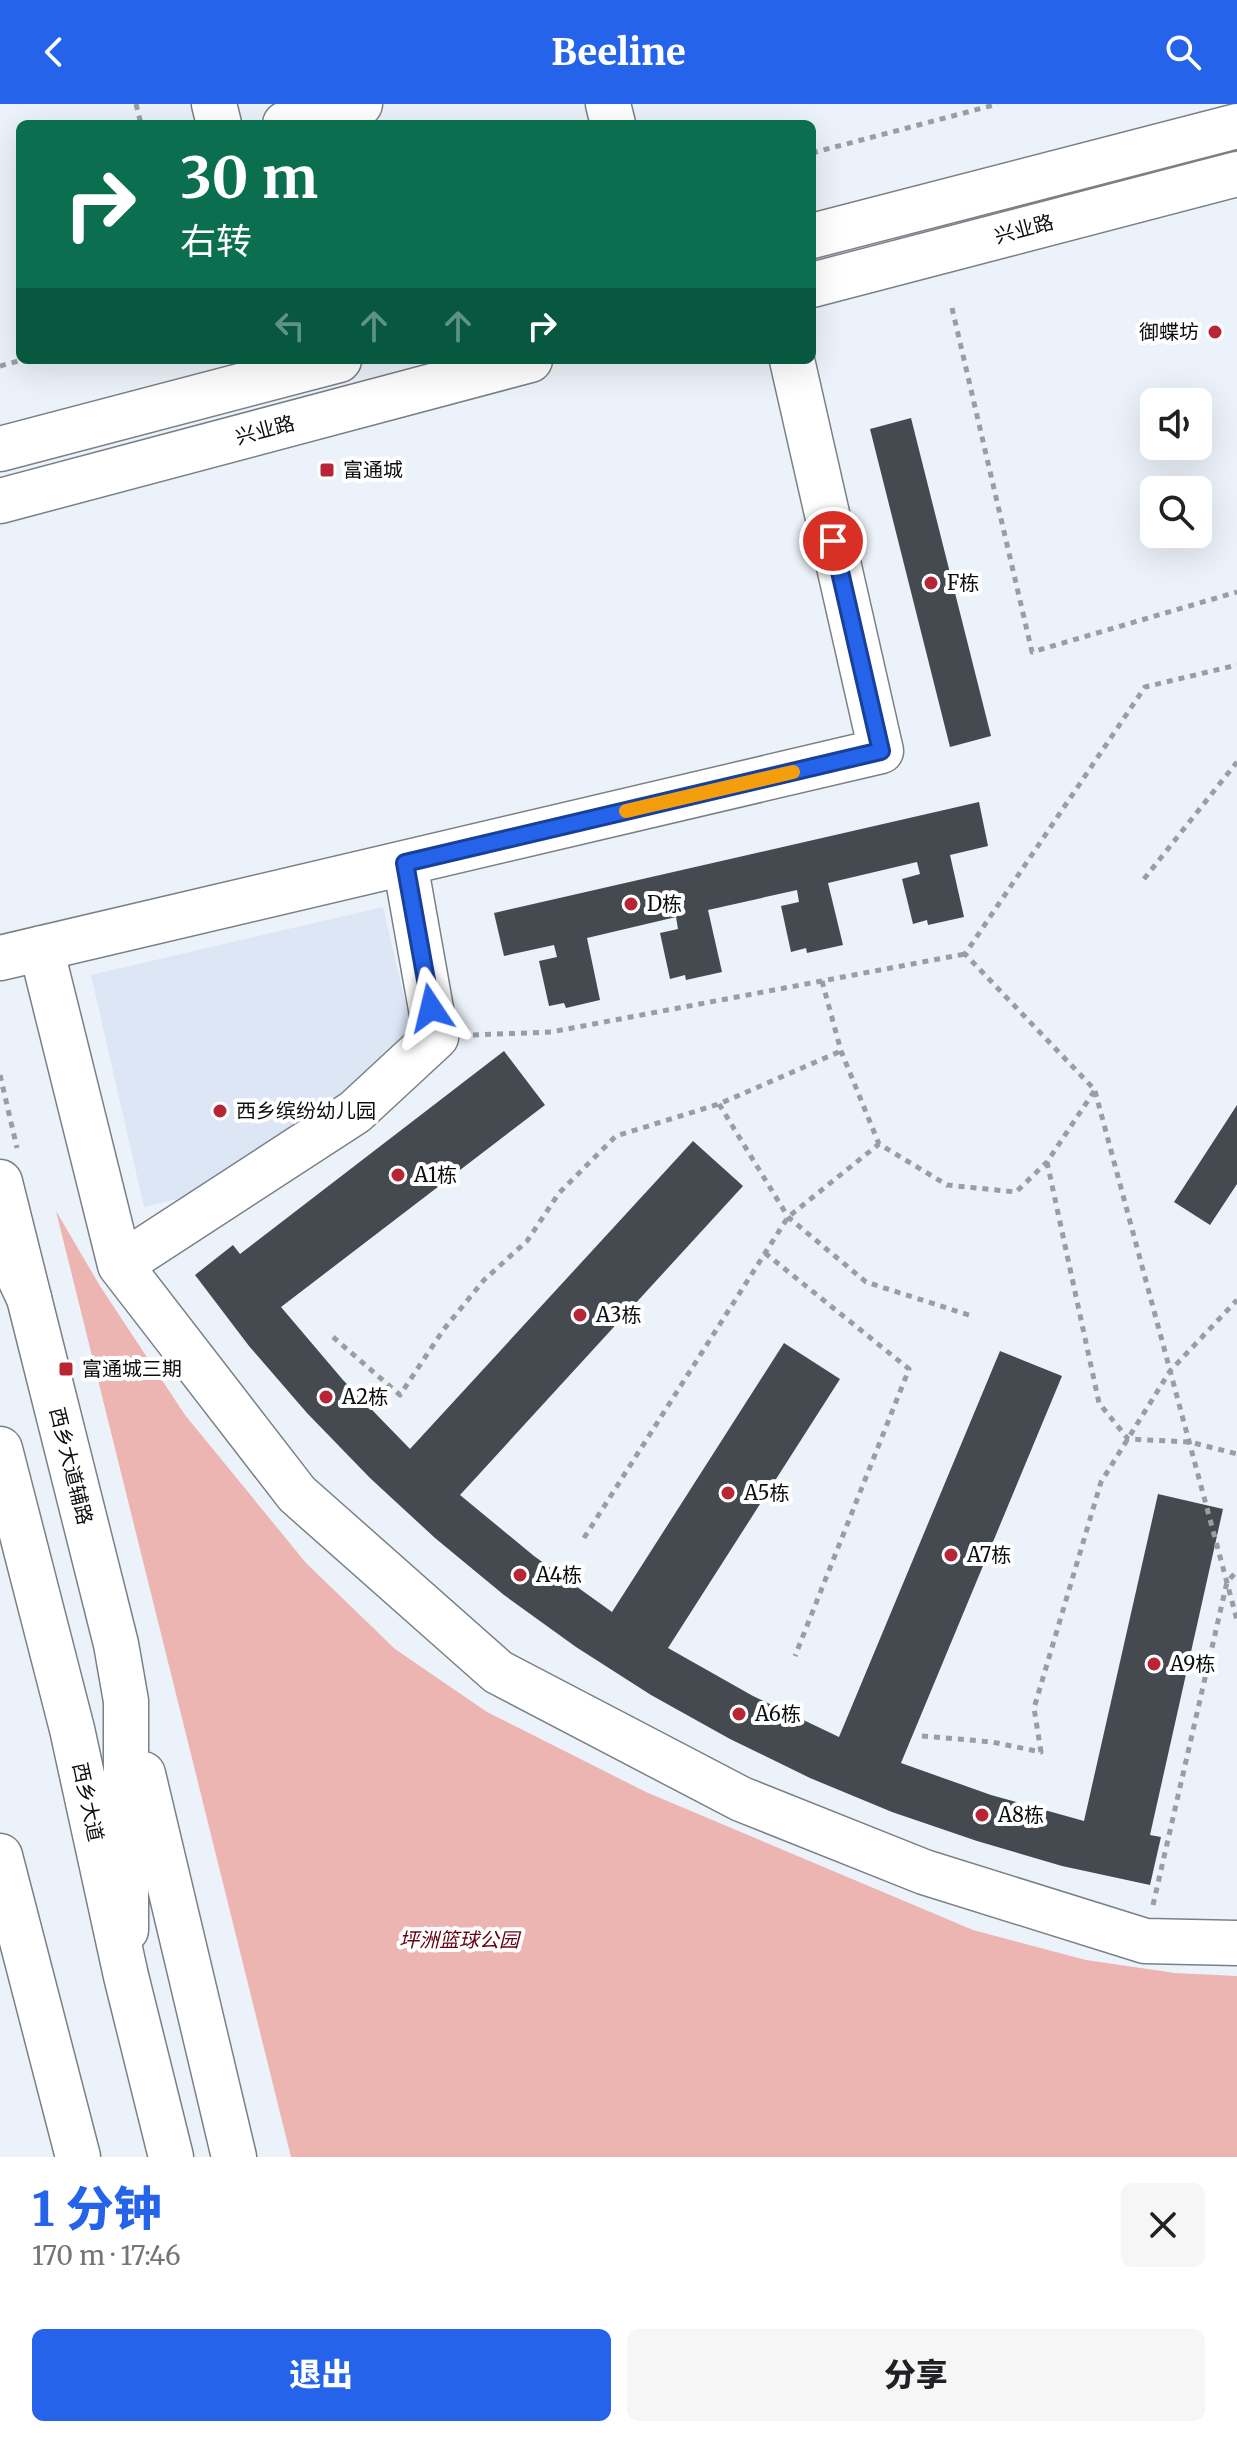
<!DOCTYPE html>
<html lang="zh">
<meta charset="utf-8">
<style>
body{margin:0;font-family:Merriweather,"Noto Sans SC",serif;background:#f6f6f6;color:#202124;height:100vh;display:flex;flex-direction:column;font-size:30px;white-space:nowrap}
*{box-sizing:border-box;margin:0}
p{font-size:26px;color:#757577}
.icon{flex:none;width:44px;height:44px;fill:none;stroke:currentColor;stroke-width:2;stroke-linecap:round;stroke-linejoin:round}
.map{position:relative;height:2053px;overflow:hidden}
.details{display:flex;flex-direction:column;background:#fff;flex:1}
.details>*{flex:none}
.hud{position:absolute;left:16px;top:16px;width:800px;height:244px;border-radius:12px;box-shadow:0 8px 32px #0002;background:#0b6e4f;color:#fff;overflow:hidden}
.buttons{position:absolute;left:1140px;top:284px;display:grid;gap:16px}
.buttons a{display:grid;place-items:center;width:72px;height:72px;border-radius:12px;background:#fff;box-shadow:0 8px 32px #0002;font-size:40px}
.pin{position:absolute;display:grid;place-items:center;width:68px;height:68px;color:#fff;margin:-34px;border:4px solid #fff;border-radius:50%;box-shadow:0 2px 8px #0007}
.me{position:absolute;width:88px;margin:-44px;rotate:350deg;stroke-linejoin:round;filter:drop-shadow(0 0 6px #0008)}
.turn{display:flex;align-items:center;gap:28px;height:168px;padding:0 32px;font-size:36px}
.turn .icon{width:104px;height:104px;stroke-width:2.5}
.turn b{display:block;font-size:56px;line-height:68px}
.lanes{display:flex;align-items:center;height:76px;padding:0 32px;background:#0003;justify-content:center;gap:40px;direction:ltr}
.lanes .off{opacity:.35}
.round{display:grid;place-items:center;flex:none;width:84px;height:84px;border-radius:12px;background:#f6f6f6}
.overview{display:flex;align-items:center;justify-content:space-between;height:136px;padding:0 32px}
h1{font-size:48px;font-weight:800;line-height:60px;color:#2563eb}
.button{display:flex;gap:16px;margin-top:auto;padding:16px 32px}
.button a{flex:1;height:92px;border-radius:12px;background:#2563eb;color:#fff;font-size:32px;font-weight:800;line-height:92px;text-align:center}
.button a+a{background:#f6f6f6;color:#202124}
header{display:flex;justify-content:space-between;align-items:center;height:104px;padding:0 32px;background:#2563eb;color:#fff;font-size:36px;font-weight:800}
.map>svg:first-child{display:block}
</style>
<header><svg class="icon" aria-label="back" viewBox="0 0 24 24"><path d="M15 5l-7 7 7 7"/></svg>Beeline<svg class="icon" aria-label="search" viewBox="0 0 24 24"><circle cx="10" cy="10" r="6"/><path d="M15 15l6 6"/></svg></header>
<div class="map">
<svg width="1237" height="2053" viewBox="0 0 1237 2053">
<rect width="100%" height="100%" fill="#ecf2f9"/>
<path fill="#dce6f5" d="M383,803L413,931L223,1084L144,1103L91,871Z"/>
<path fill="#edb5b2" d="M56,1107L100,1182L185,1311L306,1459L395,1545L487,1608L646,1688L973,1826L1086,1856L1175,1869L1237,1872V2053H291Z"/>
<path fill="#454a50" d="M911,314L991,632L950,643L870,325Z
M979,698L988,742L950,751L964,813L928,821L927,816L913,820L902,775L920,770L917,758L828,779L843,841L807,849L806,844L791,848L781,802L799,798L797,786L708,806L722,868L686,876L685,871L670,875L660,829L678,825L676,813L587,834L600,896L566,904L564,899L549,902L539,857L557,853L554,841L504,852L494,809Z
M504,947L545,1001L281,1203L343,1276L410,1345L693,1037L743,1082L460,1391L534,1452L612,1508L784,1239L840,1275L668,1544L753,1592L839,1633L1000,1247L1062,1272L901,1659L991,1691L1084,1717L1158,1390L1223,1405L1150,1731L1161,1733L1150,1781L1062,1762L977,1737L892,1708L810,1674L730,1635L651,1591L576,1543L504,1491L435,1434L370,1374L307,1309L249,1242L195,1171L233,1141L240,1150Z
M1237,1001V1080L1210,1121L1174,1098Z"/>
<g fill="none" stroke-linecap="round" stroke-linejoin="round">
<defs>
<path id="minor" d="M214,0L219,20
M608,0L613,20
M285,20L360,0
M41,844L120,1161L297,1390L498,1568L741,1695L924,1768L1145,1837L1237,1839
M0,854L881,647L792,256
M120,1161L355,1008L436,933L405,759
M14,1162L29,1194L116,1540L126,1597V1826
M143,1670L234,2053"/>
<path id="major" d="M812,132L1237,22
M812,181L1237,70
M0,345L339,256
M0,397L530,256
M0,1078L29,1194
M0,1345L72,1625L126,1872L171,2053
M0,1752L78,2053"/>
</defs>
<use href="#minor" stroke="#7b8087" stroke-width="47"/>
<use href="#major" stroke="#7b8087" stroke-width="47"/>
<path stroke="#9a9ea3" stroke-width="5" stroke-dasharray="6 6" stroke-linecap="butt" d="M136,0L141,20
M812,49L998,0
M952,204L1032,548L1237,488
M0,262L22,256
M1144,775L1237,658
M822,877L841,947L879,1040L947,1081L1016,1088L1047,1058L1095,986L965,850L1145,583L1237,561
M473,931L551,928L965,850
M0,971L17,1044
M1095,987L1237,1516
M719,1000L788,1113L866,1178L972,1212
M1047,1058L1099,1299L1128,1335L1190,1338L1237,1350
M765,1149L909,1265L795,1552
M333,1233L400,1291L444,1225L484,1176L527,1137L559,1089L616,1032L719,1000L841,947
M584,1434L788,1113L879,1040
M922,1632L992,1638L1041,1648L1034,1604L1101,1378L1170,1267L1237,1196
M1153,1801L1227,1478L1237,1467"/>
<use href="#minor" stroke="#fff" stroke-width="44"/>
<use href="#major" stroke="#fff" stroke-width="44"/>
</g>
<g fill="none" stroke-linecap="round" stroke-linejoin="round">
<defs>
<path id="route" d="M431,904L405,759L881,647L833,437"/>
</defs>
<use href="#route" stroke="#184099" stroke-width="20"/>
<use href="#route" stroke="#2563eb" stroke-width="14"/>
<path stroke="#f59e0b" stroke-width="14" d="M626,707L793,668"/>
</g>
<g fill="#b82635" stroke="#fff" stroke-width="3">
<circle cx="1215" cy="228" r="8"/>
<rect x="319" y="358" width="16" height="16" rx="4"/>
<circle cx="931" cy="479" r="8"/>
<circle cx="631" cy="800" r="8"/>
<circle cx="220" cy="1007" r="8"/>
<circle cx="398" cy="1071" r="8"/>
<circle cx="580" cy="1211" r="8"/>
<rect x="58" y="1257" width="16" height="16" rx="4"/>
<circle cx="326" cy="1293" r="8"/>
<circle cx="728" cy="1389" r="8"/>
<circle cx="951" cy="1451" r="8"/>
<circle cx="520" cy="1471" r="8"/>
<circle cx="1154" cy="1560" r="8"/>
<circle cx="739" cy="1610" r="8"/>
<circle cx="982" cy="1711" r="8"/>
</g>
<g text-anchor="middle" stroke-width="8" stroke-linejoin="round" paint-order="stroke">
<g font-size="20" fill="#0c0e10" stroke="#fff">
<text transform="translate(1024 125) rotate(-15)" y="7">兴业路</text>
<text transform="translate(265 326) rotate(-15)" y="7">兴业路</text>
<text transform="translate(71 1362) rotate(76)" y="7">西乡大道辅路</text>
<text transform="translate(88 1698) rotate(78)" y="7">西乡大道</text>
</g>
<g font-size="20" fill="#0c0e10" stroke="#fff" text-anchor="start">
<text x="1199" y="235" text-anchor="end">御蝶坊</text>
<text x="343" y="373">富通城</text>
<text x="947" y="486">F栋</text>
<text x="647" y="807">D栋</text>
<text x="236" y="1014">西乡缤纷幼儿园</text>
<text x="414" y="1078">A1栋</text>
<text x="596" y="1218">A3栋</text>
<text x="82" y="1272">富通城三期</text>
<text x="342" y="1300">A2栋</text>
<text x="744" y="1396">A5栋</text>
<text x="967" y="1458">A7栋</text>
<text x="536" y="1478">A4栋</text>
<text x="1170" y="1567">A9栋</text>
<text x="755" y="1617">A6栋</text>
<text x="998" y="1718">A8栋</text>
</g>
<g font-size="20" font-style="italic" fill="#670011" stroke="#fff">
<text x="459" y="1843">坪洲篮球公园</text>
</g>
</g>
</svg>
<div class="buttons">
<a><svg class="icon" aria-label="sound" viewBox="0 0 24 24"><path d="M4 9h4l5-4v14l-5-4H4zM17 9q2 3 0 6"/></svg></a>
<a><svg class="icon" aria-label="search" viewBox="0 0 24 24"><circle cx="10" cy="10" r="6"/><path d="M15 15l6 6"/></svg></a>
</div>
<div class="pin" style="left:833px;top:437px;background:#d93025"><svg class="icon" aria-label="arrive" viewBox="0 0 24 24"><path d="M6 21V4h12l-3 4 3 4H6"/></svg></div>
<svg class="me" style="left:431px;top:904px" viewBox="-20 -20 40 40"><path d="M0-17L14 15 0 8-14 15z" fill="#2563eb" stroke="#fff" stroke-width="4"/></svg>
<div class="hud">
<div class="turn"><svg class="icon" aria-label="right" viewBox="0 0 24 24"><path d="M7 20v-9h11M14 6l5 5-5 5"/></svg><div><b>30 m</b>右转</div></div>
<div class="lanes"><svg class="icon off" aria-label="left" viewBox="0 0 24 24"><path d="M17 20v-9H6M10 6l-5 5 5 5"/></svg><svg class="icon off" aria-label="ahead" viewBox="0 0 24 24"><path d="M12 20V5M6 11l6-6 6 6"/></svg><svg class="icon off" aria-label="ahead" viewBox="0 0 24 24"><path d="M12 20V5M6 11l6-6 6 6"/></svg><svg class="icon" aria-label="right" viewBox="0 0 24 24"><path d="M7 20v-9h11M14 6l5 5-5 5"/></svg></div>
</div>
</div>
<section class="details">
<div class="overview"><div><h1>1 分钟</h1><p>170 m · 17:46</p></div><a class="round"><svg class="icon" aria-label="close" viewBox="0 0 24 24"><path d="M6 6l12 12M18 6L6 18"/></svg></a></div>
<div class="button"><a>退出</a><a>分享</a></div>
</section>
